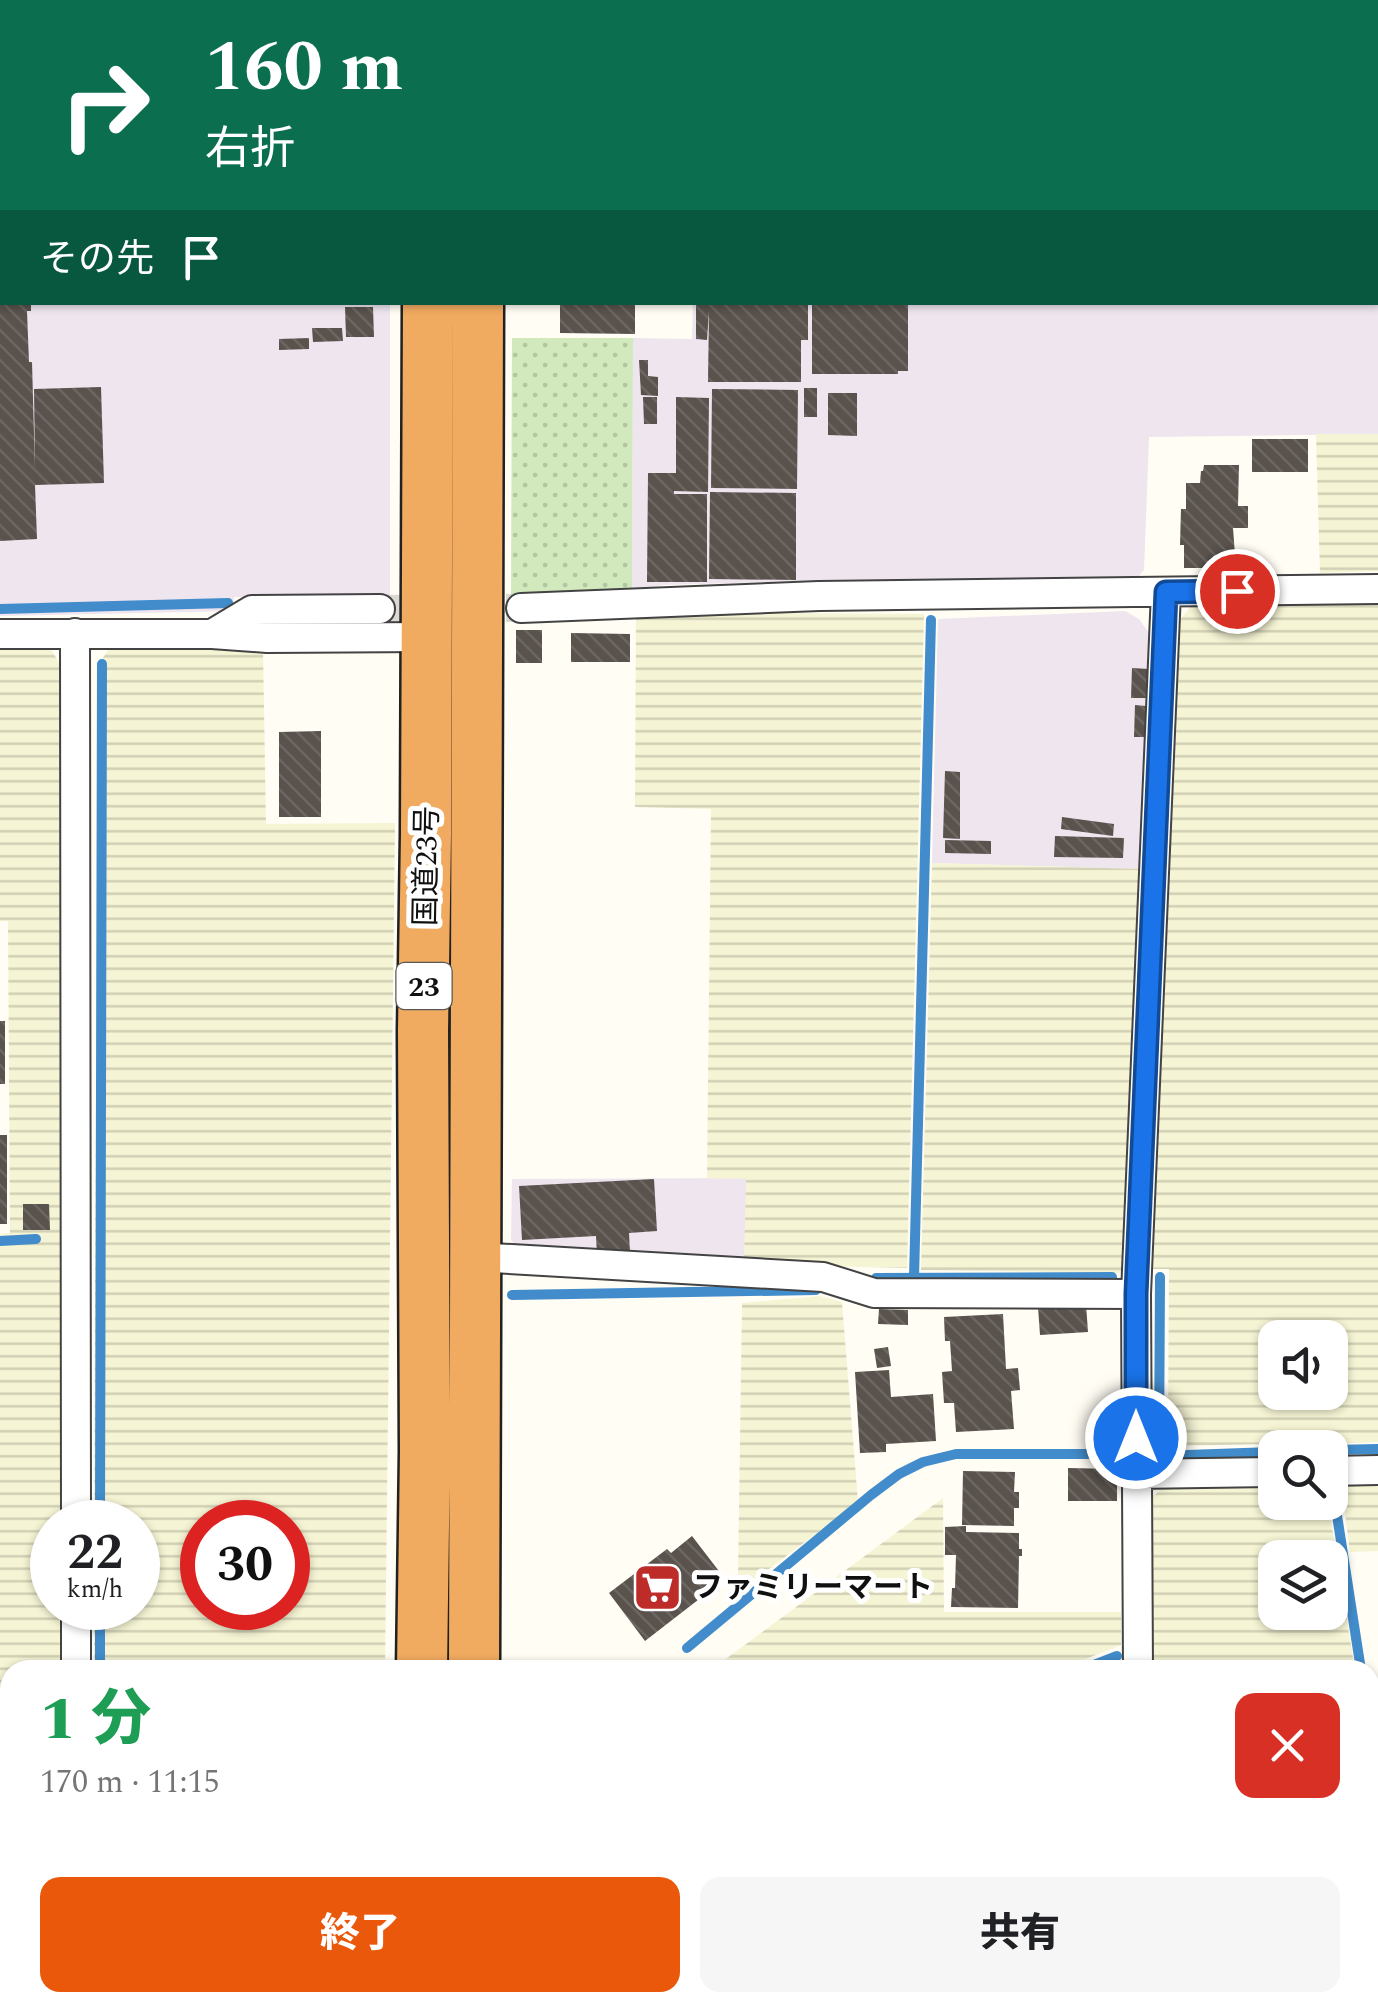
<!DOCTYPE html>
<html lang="ja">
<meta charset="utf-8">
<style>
body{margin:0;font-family:Spectral,"Noto Sans JP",serif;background:#f6f6f6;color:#202124;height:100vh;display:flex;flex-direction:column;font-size:38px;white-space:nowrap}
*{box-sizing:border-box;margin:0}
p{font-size:32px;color:#757577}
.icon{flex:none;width:55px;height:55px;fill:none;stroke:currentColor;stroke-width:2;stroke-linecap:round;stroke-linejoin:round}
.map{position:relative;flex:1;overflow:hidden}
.sheet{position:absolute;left:0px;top:1660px;width:1380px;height:352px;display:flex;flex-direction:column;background:#fff;border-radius:30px 30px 0 0;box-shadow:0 2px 8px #0004}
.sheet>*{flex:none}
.top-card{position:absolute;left:0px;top:0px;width:1380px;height:305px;box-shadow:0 2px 8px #0004;background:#0b6e4f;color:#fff;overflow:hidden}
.buttons{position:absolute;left:1258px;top:1320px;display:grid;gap:20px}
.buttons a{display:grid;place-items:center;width:90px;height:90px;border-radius:20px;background:#fff;box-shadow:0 2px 8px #0004;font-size:50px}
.speed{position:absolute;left:30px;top:1500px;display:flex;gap:20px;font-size:50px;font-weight:700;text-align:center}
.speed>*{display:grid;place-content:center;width:130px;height:130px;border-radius:50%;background:#fff;box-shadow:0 2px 8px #0004;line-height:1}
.speed small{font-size:25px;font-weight:400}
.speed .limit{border:15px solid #d22;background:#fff;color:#111}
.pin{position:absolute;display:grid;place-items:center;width:85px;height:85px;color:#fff;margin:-42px;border:5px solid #fff;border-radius:50%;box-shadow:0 2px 10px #0007}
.me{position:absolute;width:110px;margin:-55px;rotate:0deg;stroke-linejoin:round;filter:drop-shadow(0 0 8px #0008)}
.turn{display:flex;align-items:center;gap:35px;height:210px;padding:0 40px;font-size:45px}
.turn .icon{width:130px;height:130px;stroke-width:2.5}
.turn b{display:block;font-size:70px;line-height:85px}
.then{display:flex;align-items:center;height:95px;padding:0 40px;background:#0003;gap:20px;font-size:38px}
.round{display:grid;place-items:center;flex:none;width:105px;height:105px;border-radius:20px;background:#f6f6f6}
.overview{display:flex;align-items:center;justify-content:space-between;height:170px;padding:0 40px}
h1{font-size:60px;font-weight:800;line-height:75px;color:#1e9e55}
.action{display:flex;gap:20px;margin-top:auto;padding:20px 40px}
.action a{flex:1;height:115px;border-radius:20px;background:#ea580c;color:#fff;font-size:40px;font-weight:800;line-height:115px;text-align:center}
.action a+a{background:#f6f6f6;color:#202124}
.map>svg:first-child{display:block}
</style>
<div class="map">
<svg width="1378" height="2012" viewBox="0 0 1378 2012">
<defs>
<pattern id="farmland-rules" width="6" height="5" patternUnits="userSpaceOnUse" patternTransform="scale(2.5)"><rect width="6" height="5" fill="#f5f4d4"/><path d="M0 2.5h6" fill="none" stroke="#d1d0b5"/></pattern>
<pattern id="grass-dots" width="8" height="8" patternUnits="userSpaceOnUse" patternTransform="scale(2.5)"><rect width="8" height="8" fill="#d1e9bd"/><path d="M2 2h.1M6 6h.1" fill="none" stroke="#b2c7a1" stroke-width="1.8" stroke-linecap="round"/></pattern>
<pattern id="building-back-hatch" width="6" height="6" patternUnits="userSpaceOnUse" patternTransform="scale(2.5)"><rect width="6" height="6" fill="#59524d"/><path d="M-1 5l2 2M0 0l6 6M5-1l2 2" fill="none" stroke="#6c6662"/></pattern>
</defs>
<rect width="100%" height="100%" fill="#fffdf4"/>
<path fill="#eee5ee" d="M0,115H2V302L390,303V596L234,597L233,611L0,616Z
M1378,118V434L1149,437L1144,570L1135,580L807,581L663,585L632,592L633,338L692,339L693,302H1378Z
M1125,611L1139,619L1151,636L1142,869L932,863L938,619Z
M747,1178L744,1264L520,1251L511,1240L512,1179Z"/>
<path fill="url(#farmland-rules)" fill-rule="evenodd" d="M1316,434H1378V571L1320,573Z
M1378,600V1442L1168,1446L1169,1269H1150L1180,620L1193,603ZM1275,1338H1330V1392H1275Z
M636,612L924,614L907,1268L744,1264L746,1179L707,1178L711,809L635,807Z
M111,646L263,649L266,824L395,823L385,1670H94V1608H138V1522H94L98,665ZM202,1522H288V1608H202Z
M49,647L63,668L64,1522H52V1608H64V1670H10V2002L65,2003V2012H0V1234L10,1233L8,921H0V648Z
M932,863L1142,869L1124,1273L921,1270Z
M820,1296L842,1302L858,1502L757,1578L738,1579L742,1303Z
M1346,1483H1378V1551L1350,1552L1342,1489Z
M1275,1486V1502L1328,1503L1355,1670H1153L1152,1497L1163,1488ZM1275,1558H1330V1612H1275Z
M943,1498L944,1612H1121V1645L1058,1670H711Z
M1370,1762L1378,1811V2012H1154V2003L1370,2002Z
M93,2002H381V2012H92Z
M1128,2002V2012H869L868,2003Z"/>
<path fill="url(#grass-dots)" d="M512,338H633L632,592L612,598L511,599Z"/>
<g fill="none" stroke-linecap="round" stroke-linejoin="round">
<path stroke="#428ccb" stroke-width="10" d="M0,609L228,603
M0,1241L36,1239
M1160,1277L1159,1456L1275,1452
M876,1278L1112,1277
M914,1278L931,620
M512,1295L816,1290
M1330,1450L1378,1449
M1334,1496L1361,1670
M100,1522L102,664
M687,1648L871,1495L899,1474L923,1462L956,1454H1115
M100,1670V1608
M654,1670L655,1669
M1081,1670L1117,1656
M1370,1728L1378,1779
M100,2012V2002"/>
</g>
<path fill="url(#building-back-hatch)" d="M0,302H31V311H27L29,362H32L35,470L34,389L101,387L104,483L35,485L37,539L0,541Z
M560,302H635V334L560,333Z
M696,302H808V340H801V382H708L709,311L707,340L696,339Z
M812,302H908V371H898V374H812Z
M345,307H373L374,337H346Z
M312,328H342L343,341L313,342Z
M309,338V349L279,350V339Z
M639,360H648V376L658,377V396L641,395Z
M804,388H817V417H804Z
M712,389L798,390L797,489L711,488Z
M828,393H857V436L828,435Z
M643,397H657V424H644Z
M676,397L709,398L708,492L674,491V494H707V582H647L648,473H676Z
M1252,439H1308V472H1252Z
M1204,465H1239L1238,506H1248V528H1233L1236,568H1184V545H1180L1181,509H1186V483H1200L1201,471H1203Z
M710,492L796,493V580L709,579Z
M516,630H542V663H516Z
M571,633L630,634V662H571Z
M1132,668L1149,669L1148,698H1131Z
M1135,705L1146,706L1145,737H1134Z
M321,731V817H279V732Z
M945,771L960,772V839L943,838Z
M1062,817L1114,824L1113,836L1061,829Z
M1055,836L1124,838L1123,858L1054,857Z
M945,840L991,841V854L945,853Z
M0,1021H5V1084H0Z
M0,1135H7V1224H0Z
M654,1179L657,1231L629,1233L630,1252L597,1255L596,1236L522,1240L519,1186Z
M23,1204H49L50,1230H23Z
M1086,1304L1088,1332L1040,1335L1038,1307Z
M879,1309L908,1310V1325L878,1324Z
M1003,1314L1006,1369L1018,1368L1020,1390L1011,1391L1014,1429L956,1432L954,1403H944L942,1372L952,1371L950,1341H945L944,1317Z
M888,1347L891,1366L877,1368L874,1349Z
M889,1370L891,1397L933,1394L936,1441L886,1444V1452L860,1453L855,1372Z
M1068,1468L1117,1469V1501H1068Z
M963,1471L1015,1472L1014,1492H1019V1508H1014V1526L962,1525Z
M966,1526V1532L1019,1533V1549H1022V1556H1019L1018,1608L951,1607L952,1588H955L956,1555H945V1527Z
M692,1536L725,1579L645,1641L609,1593L667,1549L671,1553Z
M520,2002H633V2012H520Z
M635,2002H684V2012H634Z"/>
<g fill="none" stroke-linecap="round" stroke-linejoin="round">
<path stroke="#dbd9d2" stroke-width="28" stroke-dasharray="28 14" stroke-linecap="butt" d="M380,609L521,608"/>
<defs>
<path id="street" d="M36,0V2
M0,93L2,92
M521,608L819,596L1378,589
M75,633L76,1522
M0,634H212L252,610L380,609
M212,634L267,638L427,637
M475,1257L823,1277L874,1293L1136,1294
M1330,1471L1378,1470
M1136,1474L1275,1472
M76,1608V1670
M1138,1670L1136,1294L1166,592
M76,2002V2012
M1141,2002V2012"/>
<path id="highway" d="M429,2V0
M479,2V0
M422,1670L425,1452L423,1031L426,834L428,302
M474,1670L478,302
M418,2012L419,2002
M473,2012V2002"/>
</defs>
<use href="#street" stroke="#434343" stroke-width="32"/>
<use href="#highway" stroke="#212121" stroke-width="55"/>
<use href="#street" stroke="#fff" stroke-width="28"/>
<use href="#highway" stroke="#f1ab60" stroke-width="50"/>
</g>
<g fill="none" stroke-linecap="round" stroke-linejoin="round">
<defs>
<path id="route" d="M1136,1438V1294L1166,592L1237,591"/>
</defs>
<use href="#route" stroke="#114b97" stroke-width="25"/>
<use href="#route" stroke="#1a73e8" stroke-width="18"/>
</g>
<defs>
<symbol id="supermarket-square" viewBox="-11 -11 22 22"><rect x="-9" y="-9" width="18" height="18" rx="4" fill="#be2c2a" stroke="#fff"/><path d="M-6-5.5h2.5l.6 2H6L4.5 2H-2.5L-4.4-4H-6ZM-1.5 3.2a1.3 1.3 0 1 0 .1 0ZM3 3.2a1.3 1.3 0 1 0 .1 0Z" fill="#fff"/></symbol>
</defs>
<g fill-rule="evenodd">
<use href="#supermarket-square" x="630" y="1560" width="55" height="55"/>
</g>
<g text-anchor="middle" stroke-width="10" stroke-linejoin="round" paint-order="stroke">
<rect fill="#fff" stroke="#585858" stroke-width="2.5" x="396.5" y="963" width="55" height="46" rx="8"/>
<g font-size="28" font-weight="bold" fill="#101010">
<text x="424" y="996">23</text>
</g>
<g font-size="30" fill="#101010" stroke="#fff">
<text transform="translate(426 866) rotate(-89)" y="10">国道23号</text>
</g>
<g font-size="30" font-weight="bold" fill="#101010" stroke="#fff" text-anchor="start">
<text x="693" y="1597">ファミリーマート</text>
</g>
</g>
</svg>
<div class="buttons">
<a><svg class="icon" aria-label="sound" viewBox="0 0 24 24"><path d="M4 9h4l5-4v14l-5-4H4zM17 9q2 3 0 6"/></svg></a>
<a><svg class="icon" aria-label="search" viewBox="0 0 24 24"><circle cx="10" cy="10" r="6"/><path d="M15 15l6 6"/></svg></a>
<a><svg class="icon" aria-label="layers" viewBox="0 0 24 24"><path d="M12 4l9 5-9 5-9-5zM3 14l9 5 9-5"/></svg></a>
</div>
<div class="speed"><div>22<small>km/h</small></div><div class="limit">30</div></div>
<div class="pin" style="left:1237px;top:591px;background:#d93025"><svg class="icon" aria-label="arrive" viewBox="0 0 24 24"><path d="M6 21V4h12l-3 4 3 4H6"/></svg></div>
<svg class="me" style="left:1136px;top:1438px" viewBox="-20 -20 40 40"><circle r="17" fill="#1a73e8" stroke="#fff" stroke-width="3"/><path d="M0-11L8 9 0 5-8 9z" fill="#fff"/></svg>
<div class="top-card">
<div class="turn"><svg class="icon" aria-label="right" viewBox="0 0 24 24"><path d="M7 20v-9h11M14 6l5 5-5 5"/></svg><div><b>160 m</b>右折</div></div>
<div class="then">その先<svg class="icon" aria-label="arrive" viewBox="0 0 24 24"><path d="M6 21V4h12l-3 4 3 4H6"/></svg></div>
</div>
<section class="sheet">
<div class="overview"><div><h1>1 分</h1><p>170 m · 11:15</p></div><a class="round" style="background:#d93025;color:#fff"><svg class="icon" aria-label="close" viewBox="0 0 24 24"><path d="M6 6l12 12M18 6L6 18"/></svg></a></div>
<div class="action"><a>終了</a><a>共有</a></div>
</section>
</div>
